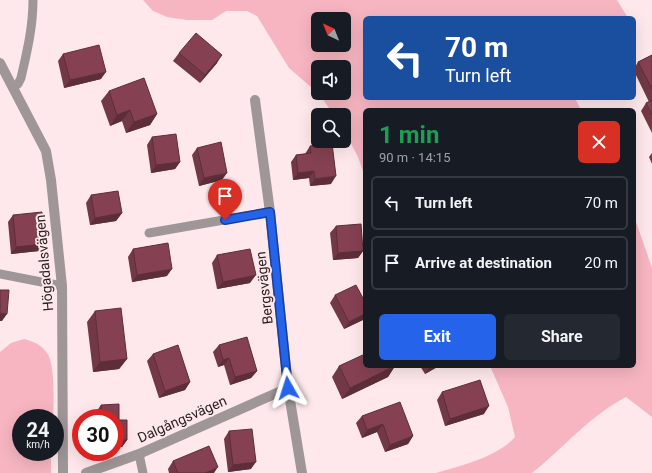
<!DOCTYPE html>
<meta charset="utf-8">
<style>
body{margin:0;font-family:Roboto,sans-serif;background:#242831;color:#f1f3f6;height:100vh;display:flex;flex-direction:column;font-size:15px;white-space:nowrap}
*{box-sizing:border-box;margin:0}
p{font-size:13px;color:#9ea1a6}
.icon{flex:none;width:22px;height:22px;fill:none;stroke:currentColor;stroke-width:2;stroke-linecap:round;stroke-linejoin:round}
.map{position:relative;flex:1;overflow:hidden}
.drawer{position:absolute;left:363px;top:108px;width:273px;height:260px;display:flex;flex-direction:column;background:#171b24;border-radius:6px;box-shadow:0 4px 16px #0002}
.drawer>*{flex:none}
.top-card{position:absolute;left:363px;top:16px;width:273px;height:84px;border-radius:6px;box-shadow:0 4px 16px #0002;background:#1a4fa0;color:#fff;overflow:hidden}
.needle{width:26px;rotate:317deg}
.buttons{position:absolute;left:311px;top:12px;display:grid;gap:8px}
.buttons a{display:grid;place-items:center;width:40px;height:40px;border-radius:6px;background:#171b24;box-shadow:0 4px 16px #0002;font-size:20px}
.speed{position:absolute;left:12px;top:409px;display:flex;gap:8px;font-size:20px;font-weight:700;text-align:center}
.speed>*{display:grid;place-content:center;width:52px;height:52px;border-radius:50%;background:#171b24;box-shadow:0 4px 16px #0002;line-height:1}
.speed small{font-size:10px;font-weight:400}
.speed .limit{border:6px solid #d22;background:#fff;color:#111}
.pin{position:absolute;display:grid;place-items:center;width:34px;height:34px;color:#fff;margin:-41px -17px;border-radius:50% 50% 50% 0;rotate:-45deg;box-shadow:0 0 4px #0007}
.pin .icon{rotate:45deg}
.me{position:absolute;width:44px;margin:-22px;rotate:354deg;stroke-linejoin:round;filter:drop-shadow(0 0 3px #0008)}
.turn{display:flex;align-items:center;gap:14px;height:84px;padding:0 16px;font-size:18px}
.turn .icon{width:52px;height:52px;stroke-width:2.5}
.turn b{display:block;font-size:28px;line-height:34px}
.round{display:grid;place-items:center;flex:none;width:42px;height:42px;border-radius:6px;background:#242831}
.overview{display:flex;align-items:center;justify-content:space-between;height:68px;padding:0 16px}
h1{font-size:24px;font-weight:700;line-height:30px;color:#1e9e55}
.primary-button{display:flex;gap:8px;margin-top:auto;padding:8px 16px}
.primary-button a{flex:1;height:46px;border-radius:6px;background:#2563eb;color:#fff;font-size:16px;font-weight:700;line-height:46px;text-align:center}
.primary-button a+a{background:#242831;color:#f1f3f6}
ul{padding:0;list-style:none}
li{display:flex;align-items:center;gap:12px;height:54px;margin:0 8px 6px;padding:0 8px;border:2px solid #363941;border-radius:6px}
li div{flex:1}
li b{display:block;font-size:15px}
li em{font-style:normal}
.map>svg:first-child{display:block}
</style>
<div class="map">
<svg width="652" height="473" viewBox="0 0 652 473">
<rect width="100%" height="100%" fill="#fee8eb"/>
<path fill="#f6b5c1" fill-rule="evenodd" d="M143,0H617L628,18H365V98H575L581,110H365V177L358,157L344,130V115H334L319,94L289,68L257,16L247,11H226L212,20H187L167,17L153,11ZM318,19H344V45H318ZM318,67H344V93H318Z
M634,216L652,268V417L626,397C589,416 564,448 532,473H436C462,465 497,457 515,437L508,407L490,366H634Z
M24,339C34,342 41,344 47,353C55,363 54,404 53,418H21V452H51V473H0V352L11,343Z"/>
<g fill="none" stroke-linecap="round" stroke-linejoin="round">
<path stroke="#9f9698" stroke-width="9" d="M14,87L18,84L21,78C27,52 33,27 33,0
M149,233L270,212
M0,274L62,286
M139,454L143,473"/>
<path stroke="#9f9698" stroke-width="10" d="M0,63L46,151L51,180L62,286L63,473
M255,100L270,212L288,388L302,473
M86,473L139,454L288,388"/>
</g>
<path fill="#723846" d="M179,53L217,63L200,83L173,61Z
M63,54L101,79L64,88L58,61Z
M652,55V133L641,111L646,103L649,102L634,71V69L638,62Z
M109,91L157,114L150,125L126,133L122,121L110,126L101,101Z
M152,137L180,162L175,169L151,173L147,145Z
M310,146L331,184L310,186L309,178L293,180L291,162L296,155L305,154Z
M197,148L222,180L199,186L192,155Z
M652,153V164L649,157Z
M91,195L122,213L116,221L90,225L86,203Z
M13,215L44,244L39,251L11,254L8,222Z
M336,226L363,251L358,258L333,260L330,233Z
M133,249L167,276L132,282L128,257Z
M217,255L250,283L217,289L212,263Z
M335,295L365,302V319L344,329L330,303Z
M95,311L127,359L119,369L93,372L87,322Z
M219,345L257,371L251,378L230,385L224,365L218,367L213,352Z
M153,354L190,382L185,390L159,398L147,361Z
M339,366H395L388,377L342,399L332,377Z
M420,366H439L425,374Z
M442,392L484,414L445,426L437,400Z
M101,405L119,420L127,440L122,447H115V418H96V412Z
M362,416L413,436L408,444L385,452L377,432L362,438L356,423Z
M229,431L251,469L228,472L224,439Z
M173,461L214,473H169L168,469Z"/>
<path fill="#5d2e39" d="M222,55L217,63L200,83L205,75Z
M106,72L101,79L64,88L70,80Z
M130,110L122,121L110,126L117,115Z
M157,114L150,125L126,133L134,122Z
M180,162L175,169L151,173L156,165Z
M314,171L309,178L293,180L298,173Z
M227,173L222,180L199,186L204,178Z
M336,176L331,184L310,186L315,179Z
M122,213L116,221L90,225L95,218Z
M44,244L39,251L11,254L16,247Z
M363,251L358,258L333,260L338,253Z
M172,269L167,276L132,282L137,275Z
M256,275L250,283L217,289L223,282Z
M0,313L7,314L2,321H0Z
M365,314V319L344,329L349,322Z
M229,358L224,365L218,367L223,360Z
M127,359L119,369L93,372L100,362Z
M395,366L388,377L342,399L350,388Z
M431,366H439L425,374L430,367Z
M257,371L251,378L230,385L235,377Z
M190,382L185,390L159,398L165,391Z
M489,406L484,414L445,426L450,419Z
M383,424L377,432L362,438L367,430Z
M413,436L408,444L385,452L390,445Z
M115,440H127L122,447H115Z
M256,462L251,469L228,472L233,465Z
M218,467L214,473H205Z"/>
<path fill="#854151" stroke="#5d2e39" d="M196,33L222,55L205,75L179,53Z
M99,45L106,72L70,80L63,54Z
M652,55V89L638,62Z
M144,78L157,114L134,122L130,110L117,115L109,91Z
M652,100V115L646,103Z
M176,134L180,162L156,165L152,137Z
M221,142L227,173L204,178L197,148Z
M332,143L336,176L315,179L314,171L298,173L296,155L311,153L310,146Z
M118,191L122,213L95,218L91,195Z
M42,212L44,244L16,247L13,215Z
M361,224L363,251L338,253L336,226Z
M168,243L172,269L137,275L133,249Z
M250,249L256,275L223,282L217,255Z
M356,285L365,302V314L349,322L335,295Z
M0,290H9L7,314L0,313Z
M121,308L127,359L100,362L95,311Z
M247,337L257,371L235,377L229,358L223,360L219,345Z
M178,345L190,382L165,391L153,354Z
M365,354V366H395L350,388L339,366Z
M480,380L489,406L450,419L442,392Z
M400,402L413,436L390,445L383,424L367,430L362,416Z
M119,404V420H127V440H115V418H102L101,405Z
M252,429L256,462L233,465L229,431Z
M209,446L218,467L205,473H178L173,461Z"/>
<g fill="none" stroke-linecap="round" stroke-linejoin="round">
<defs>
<path id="route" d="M225,220L270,212L288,388"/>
</defs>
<use href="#route" stroke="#184099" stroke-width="10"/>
<use href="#route" stroke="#2563eb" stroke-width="7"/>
</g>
<g text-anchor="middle" stroke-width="4" stroke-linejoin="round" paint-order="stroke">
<g font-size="14" fill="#292122" stroke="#fee8eb">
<text transform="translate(44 263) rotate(-95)" y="5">Högadalsvägen</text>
<text transform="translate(264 288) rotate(-96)" y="5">Bergsvägen</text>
<text transform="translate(182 419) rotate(-24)" y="5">Dalgångsvägen</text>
</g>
</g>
</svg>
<div class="buttons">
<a><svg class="needle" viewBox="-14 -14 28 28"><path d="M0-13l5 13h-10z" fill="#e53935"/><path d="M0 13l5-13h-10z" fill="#9ea1a6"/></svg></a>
<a><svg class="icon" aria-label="sound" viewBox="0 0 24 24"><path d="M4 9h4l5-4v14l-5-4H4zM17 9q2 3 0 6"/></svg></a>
<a><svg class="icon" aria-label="search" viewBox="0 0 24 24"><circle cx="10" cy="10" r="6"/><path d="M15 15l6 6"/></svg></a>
</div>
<div class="speed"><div>24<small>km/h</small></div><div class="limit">30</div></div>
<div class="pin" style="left:225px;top:220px;background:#d93025"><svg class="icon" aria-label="arrive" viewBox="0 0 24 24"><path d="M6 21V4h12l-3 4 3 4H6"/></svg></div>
<svg class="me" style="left:288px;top:388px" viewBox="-20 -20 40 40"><path d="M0-17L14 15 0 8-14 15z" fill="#2563eb" stroke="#fff" stroke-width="4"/></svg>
<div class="top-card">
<div class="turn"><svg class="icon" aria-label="left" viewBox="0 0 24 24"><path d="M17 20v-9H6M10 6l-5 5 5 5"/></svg><div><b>70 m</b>Turn left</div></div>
</div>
<section class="drawer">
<div class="overview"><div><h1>1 min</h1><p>90 m · 14:15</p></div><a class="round" style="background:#d93025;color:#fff"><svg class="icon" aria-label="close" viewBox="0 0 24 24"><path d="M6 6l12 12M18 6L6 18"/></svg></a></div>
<ul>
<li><svg class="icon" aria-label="left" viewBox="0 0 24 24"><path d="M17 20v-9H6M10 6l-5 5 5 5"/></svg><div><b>Turn left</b></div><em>70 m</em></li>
<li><svg class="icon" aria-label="arrive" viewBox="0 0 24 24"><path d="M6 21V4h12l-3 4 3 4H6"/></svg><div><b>Arrive at destination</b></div><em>20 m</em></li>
</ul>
<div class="primary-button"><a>Exit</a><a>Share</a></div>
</section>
</div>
